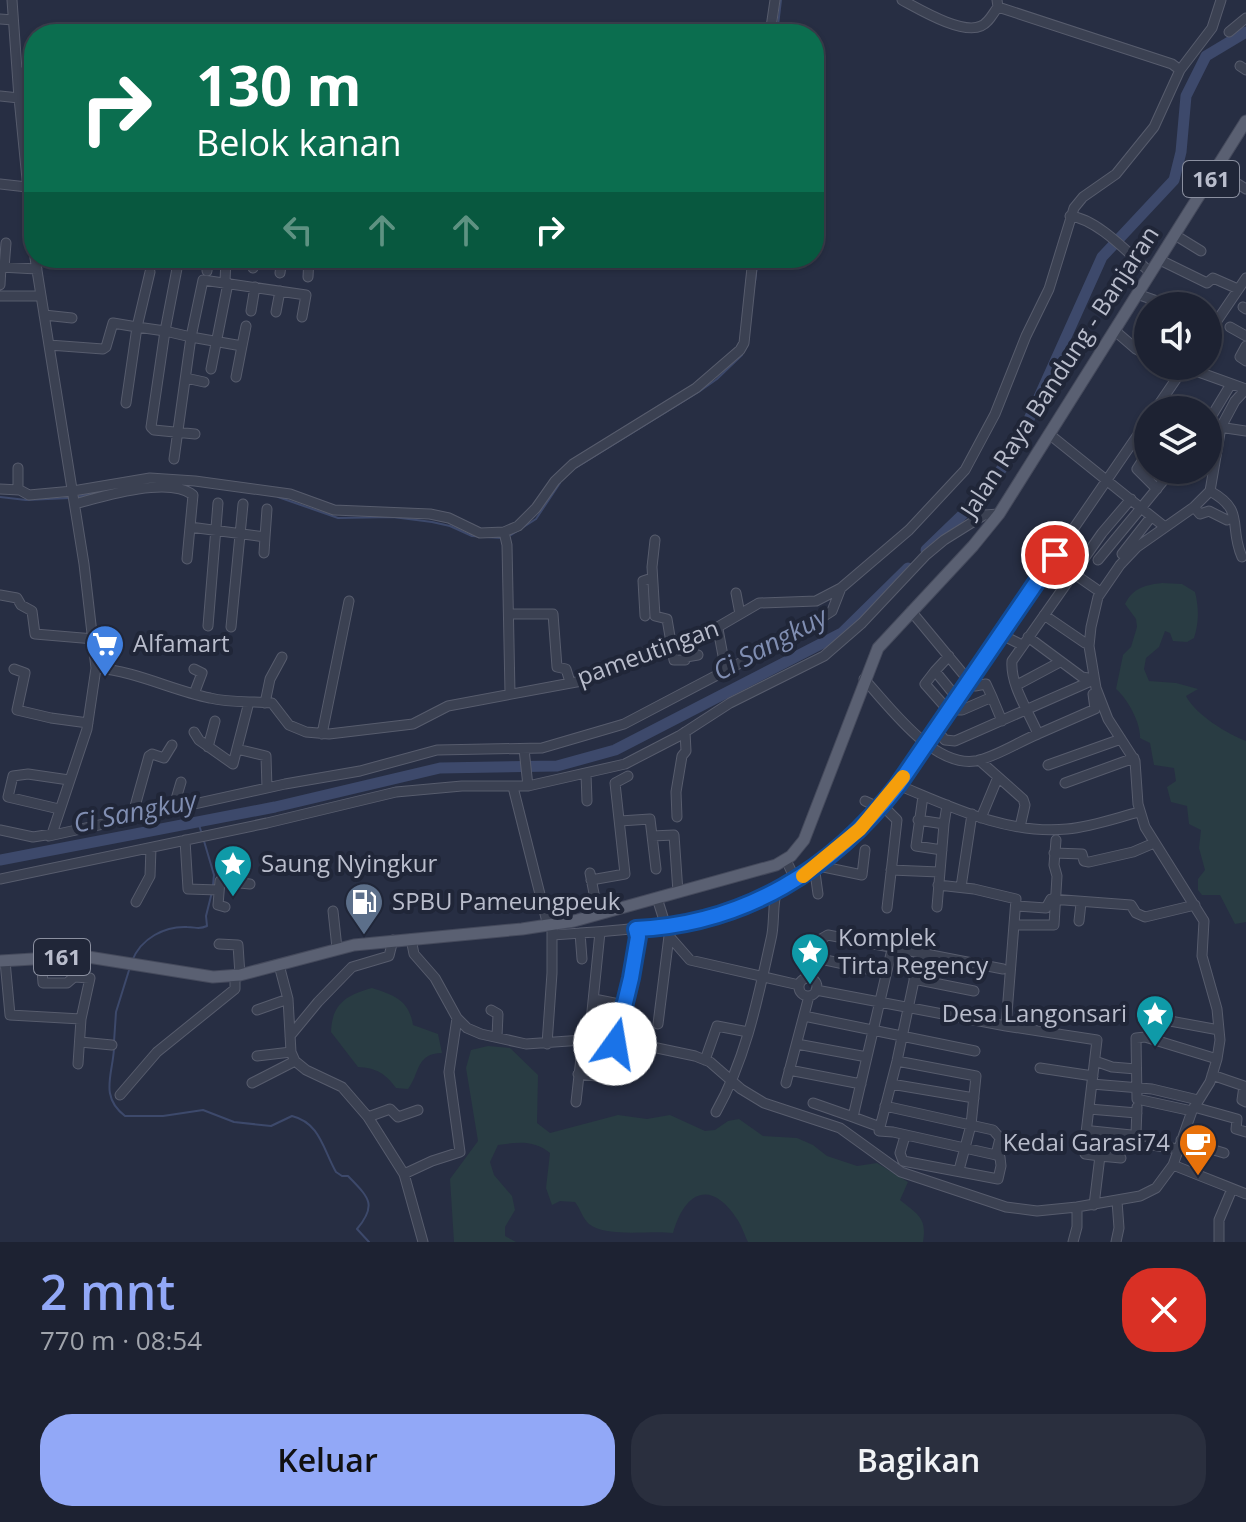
<!DOCTYPE html>
<html lang="id">
<meta charset="utf-8">
<style>
body{margin:0;font-family:"Open Sans",sans-serif;background:#2a2f3e;color:#f1f3f6;height:100vh;display:flex;flex-direction:column;font-size:30px;white-space:nowrap}
*{box-sizing:border-box;margin:0}
p{font-size:26px;color:#a0a4ac}
.icon{flex:none;width:44px;height:44px;fill:none;stroke:currentColor;stroke-width:2;stroke-linecap:round;stroke-linejoin:round}
.map{position:relative;height:1242px;overflow:hidden}
.details{display:flex;flex-direction:column;background:#1d2232;flex:1}
.details>*{flex:none}
.banner{position:absolute;left:24px;top:24px;width:800px;height:244px;border-radius:32px;box-shadow:0 2px 6px #0004,0 0 0 2px #3b3f4d;background:#0b6e4f;color:#fff;overflow:hidden}
.buttons{position:absolute;left:1134px;top:292px;display:grid;gap:16px}
.buttons a{display:grid;place-items:center;width:88px;height:88px;border-radius:50%;background:#1d2232;box-shadow:0 2px 6px #0004,0 0 0 2px #3b3f4d;font-size:40px}
.pin{position:absolute;display:grid;place-items:center;width:68px;height:68px;color:#fff;margin:-34px;border:4px solid #fff;border-radius:50%;box-shadow:0 2px 8px #0007}
.me{position:absolute;width:88px;margin:-44px;rotate:13deg;stroke-linejoin:round;filter:drop-shadow(0 0 6px #0008)}
.turn{display:flex;align-items:center;gap:28px;height:168px;padding:0 40px;font-size:36px}
.turn .icon{width:104px;height:104px;stroke-width:2.5}
.turn b{display:block;font-size:56px;line-height:68px}
.lanes{display:flex;align-items:center;height:76px;padding:0 40px;background:#0003;justify-content:center;gap:40px;direction:ltr}
.lanes .off{opacity:.35}
.round{display:grid;place-items:center;flex:none;width:84px;height:84px;border-radius:32px;background:#2a2f3e}
.overview{display:flex;align-items:center;justify-content:space-between;height:136px;padding:0 40px}
h1{font-size:48px;font-weight:600;line-height:60px;color:#92a8f7}
.button{display:flex;gap:16px;margin-top:auto;padding:16px 40px}
.button a{flex:1;height:92px;border-radius:32px;background:#92a8f7;color:#111;font-size:32px;font-weight:600;line-height:92px;text-align:center}
.button a+a{background:#2a2f3e;color:#f1f3f6}
.map>svg:first-child{display:block}
</style>
<div class="map">
<svg width="1246" height="1242" viewBox="0 0 1246 1242">
<rect width="100%" height="100%" fill="#272e43"/>
<path fill="#293c43" d="M1162,583L1182,584L1195,592C1199,608 1199,623 1194,638L1187,642L1173,641L1170,633L1165,631L1159,647L1146,658L1144,669L1149,681L1176,683L1198,689L1186,696C1195,714 1227,734 1246,741V922L1235,924L1220,895H1202L1198,890V879L1205,870L1199,848L1201,830L1189,824L1187,806L1171,802L1167,787L1176,781L1174,768L1154,765L1150,743L1140,738C1141,723 1127,698 1116,689L1123,655L1131,647L1137,627L1136,619L1125,604C1133,588 1145,585 1162,583Z
M372,988C394,995 409,1000 413,1025L438,1034L442,1053C416,1053 420,1073 408,1089L396,1088C385,1073 376,1068 358,1067L331,1032C332,1004 346,995 372,988Z
M488,1046L510,1048L538,1075L537,1123L550,1133L618,1115L647,1119L670,1115L705,1131L715,1130L728,1121L739,1119L763,1136L797,1138L813,1145L827,1156L857,1166L877,1163L908,1182L900,1200C918,1215 927,1217 923,1242H748C744,1234 742,1226 737,1219C711,1179 685,1191 673,1233C650,1230 607,1238 589,1224C583,1219 580,1208 575,1202L560,1201L552,1205L546,1188L550,1153C534,1140 518,1142 498,1145L490,1162L494,1175L512,1196L515,1210L505,1227V1236L516,1242H454L450,1179L478,1141L466,1068L471,1050Z"/>
<g fill="none" stroke-linecap="round" stroke-linejoin="round">
<path stroke="#3d496b" stroke-width="2" d="M777,34L781,0
M755,282L758,258
M572,470L700,391L717,379L742,355
M0,497L26,500L70,498
M77,497L101,491
M278,497L338,518L393,517L432,522L450,526L472,536L501,538
M511,535L536,519L560,483
M198,822L201,831
M204,841L214,875L213,885
M132,961C141,938 165,926 187,927C196,927 199,930 207,926L206,916L212,892
M114,1042L116,1012L130,967
M114,1048C113,1074 99,1096 125,1116H163L203,1110L234,1122L271,1126L292,1116C320,1123 323,1149 336,1172L342,1176H348C368,1197 378,1204 357,1229L369,1242"/>
<path stroke="#3d496b" stroke-width="11" d="M926,550L986,492L1017,446L1102,257L1174,180L1181,152L1186,96L1206,56L1246,32
M0,860L275,807L440,768L557,766L615,750L842,633L908,568"/>
<defs>
<path id="minor" d="M12,0L19,98L34,250
M902,0C919,9 962,35 981,26C989,23 993,13 998,7L997,0
M998,7L1172,64L1180,70
M0,19L13,20
M1229,32L1246,18
M770,34L775,0
M1240,66L1246,70
M18,72H34
M0,96L19,98
M1217,171L1246,189
M0,184L27,187
M1070,216C1098,219 1130,255 1151,273
M1175,235L1201,251
M307,258H309L308,277
M1160,260L1207,283L1213,278L1238,289
M0,267L37,269
M4,268L6,243
M253,268L254,258
M207,271L208,258
M280,273L282,258
M225,282L226,258
M0,285L1,267
M1137,294L1171,306
M0,296H41
M1243,307L1246,309
M251,311L255,287
M276,312L280,291
M44,315L72,318
M246,326L242,346L191,337L203,280L306,295L302,317
M1230,327L1246,336
M1114,330L1136,349L1148,355
M1208,334L1246,278
M49,345L103,349L106,347L113,323L137,327L150,272
M1246,346L1240,357L1246,361
M1182,366L1246,389
M211,369L228,283
M236,377L242,346
M186,378L204,382
M126,403L137,327L165,331L179,258
M1155,410L1185,366
M1180,410L1186,406L1194,410
M1208,422L1231,384
M1219,427L1246,431
M1049,434L1141,508L1172,470
M1148,452L1137,469L1157,489
M174,459L191,337L165,331L151,427L154,430L195,434
M18,468V489L29,495L73,491L150,478L195,481L290,494L334,510L430,514L449,518L480,533L504,532L518,526L536,508L555,481L573,464L696,388L740,350L744,343L753,258
M0,489L19,490
M1210,491C1246,511 1228,525 1242,557
M75,504C103,496 169,476 193,495L187,559
M1194,507L1200,514L1209,511L1227,520
M190,527L265,537L267,509
M504,532L507,545L510,693
M655,540L652,567L655,616L667,619L674,660H685L686,657L698,655
M264,553L265,537
M1122,554L1151,517
M1098,560L1141,508L1165,527
M1073,573L1096,589
M736,593L740,614
M0,595L17,598L21,605L32,611L35,634L94,639
M911,611L969,681L1148,420
M509,614H553L557,667L566,669L570,682
M1044,615L1085,643
M645,616L643,581L652,578
M208,626L218,503
M231,627L243,504
M718,629L726,672
M1000,634L1022,645
M1028,637L1082,677L1088,678
M949,656L935,671L957,698
M96,668C136,671 171,690 210,698C231,703 251,701 272,703L289,725L306,732L329,734L413,724L448,706L587,680L664,643L699,638L759,603L816,601L841,588L909,530L965,470L995,414L1026,336L1049,289L1074,208L1083,197L1116,174L1154,127L1180,70L1212,28L1221,0
M14,669L25,673L17,710L51,718L88,723
M935,671L925,684L948,710H962L992,697L1002,721
M864,679C890,707 933,767 975,761C994,758 1020,741 1038,734C1029,712 1010,685 1012,661L1102,533L1131,499
M1017,685L1060,662
M194,694L202,673L194,669
M265,703L270,679L282,657
M935,729L945,740L955,741L1089,682
M194,732L199,740L233,764L249,702
M322,734L349,601
M1038,734L1095,709L1093,694
M208,747L215,721
M237,749L266,756L267,788
M524,749L528,786
M979,760L1023,799L1025,805L1020,827
M1048,765L1121,739
M586,774L587,801
M1065,783L1134,758
M898,785C949,806 1007,835 1067,829C1091,827 1116,818 1139,812
M513,787L548,926
M923,796L916,846L942,850
M865,801L880,808
M882,805L897,820L887,908
M59,809L8,797L13,776L28,774L69,780
M173,809L181,782
M132,817L149,756L152,754L164,758L172,745
M677,817L676,792L682,756L686,751L685,732
M981,818L998,777
M918,820L944,824L947,805
M620,821L650,819L656,869
M0,830L33,837L52,834L87,729L96,668L84,564L35,258
M49,836L285,784L360,771L437,750L542,748L624,724L801,631L832,611L841,588
M652,836L674,835L678,892
M185,840L188,889L218,890
M1054,853L1082,854L1084,861L1089,862L1133,852L1154,843
M786,860L796,881
M891,870L939,872
M590,873L598,914
M0,879L267,823L396,792L462,786H528L625,764L679,736L730,703L824,656L862,623L926,555L944,540L984,515L999,514
M591,880L625,874L615,783L628,776
M938,885L974,889L1016,899L1006,1026L1097,1040L1084,1150L1085,1154L1100,1156L1094,1205
M961,887L972,814
M818,894L814,865L862,875L865,850
M657,898L669,936L690,960L799,985
M136,902L150,876L151,848
M1017,906L1046,908L1051,899L1131,905L1136,913L1145,917L1195,905
M225,907L218,905L220,881L250,884
M937,907L944,824
M333,911L337,948
M1079,921L1081,903
M1016,925H1054L1057,876L1054,865L1056,840
M552,935L582,933
M411,939L414,954L435,978L457,1018L467,1028L481,1034L526,1044L583,1040L657,1048L695,1056L710,1062L741,1089L764,1103L840,1128L901,1172L1006,1207L1037,1211L1077,1207L1140,1196L1156,1188L1173,1165L1192,1111L1210,1082L1217,1059L1220,1040L1217,1009L1202,956L1204,921L1145,827L1138,804L1135,761L1108,719L1096,688L1089,646L1091,627L1098,597L1120,565L1137,547L1194,507L1210,491L1221,427L1235,401L1246,389
M219,944L238,945L240,975
M41,958L43,983H67L74,977L90,978L81,1019L78,1064
M816,958L886,973
M582,959L580,933C701,926 799,904 881,807C913,768 940,723 969,681L975,686L986,684L992,697
M5,961L10,1015L81,1019
M279,965L288,999L291,1052L295,1061L306,1070L342,1087L368,1117L404,1174L423,1242
M799 987a9 9 0 1 1 18 0a9 9 0 1 1-18 0Z
M810,978L821,939L828,935L1003,969
M914,979L974,991
M816,990L1006,1026
M594,999L624,1005L615,1044
M624,1005L638,929
M257,1010L288,999
M491,1010L498,1014L497,1037
M804,1016L975,1051
M1154,1018L1219,1030
M658,1024L669,936
M290,1036L318,1002L352,967L389,956L393,940
M589,1041L600,932
M80,1042L112,1045
M547,1044L552,973V926
M797,1044L867,1057
M257,1056L291,1052
M705,1060L717,1026L748,1032
M897,1061L976,1076L971,1125L959,1170
M1095,1061L1112,1067L1136,1069
M1040,1068L1093,1076
M789,1070L861,1084
M578,1074L605,1077
M1212,1075L1244,1086L1242,1100L1246,1102
M252,1083L295,1061
M786,1083L809,996
M891,1084L974,1098
M1092,1084L1152,1089L1198,1100
M120,1095L157,1052L235,989V976
M576,1102L583,1040
M813,1103L853,1117L893,945
M885,1106L993,1130L1000,1138L996,1155
M1194,1107L1237,1119L1236,1129L1246,1132
M1089,1109L1137,1113
M1192,1111L1137,1099L1136,1038L1145,1037L1217,1059
M716,1112C746,1059 758,998 771,939C775,924 772,902 777,891
M368,1117L390,1109L398,1117L418,1110
M853,1117L880,1127
M1092,1131L1151,1137L1152,1145L1178,1149
M1136,1134L1137,1107
M905,1136L900,1153L903,1161L998,1179L1001,1166L1000,1157L996,1155L893,1132L879,1131L897,1061L920,952
M1181,1140L1224,1153
M1100,1156L1121,1158
M1173,1165L1246,1194
M404,1174L432,1161L460,1152L449,1072L457,1018
M1073,1242L1077,1227V1207
M1116,1242L1119,1228L1117,1201
M1219,1242V1220L1232,1189"/>
<path id="major" d="M0,961L82,956L213,977L240,975L354,945L522,929L574,921L776,865L791,856L804,840L878,648L973,546L999,514L1246,121"/>
</defs>
<use href="#minor" stroke="#575c6d" stroke-width="11"/>
<use href="#major" stroke="#454a5c" stroke-width="13"/>
<use href="#minor" stroke="#3b4152" stroke-width="9"/>
<use href="#major" stroke="#5a6072" stroke-width="11"/>
</g>
<g fill="none" stroke-linecap="round" stroke-linejoin="round">
<defs>
<path id="route" d="M615,1044L631,978L638,937L636,929C745,924 833,869 898,785L1055,555"/>
</defs>
<use href="#route" stroke="#114b97" stroke-width="20"/>
<use href="#route" stroke="#1a73e8" stroke-width="14"/>
<path stroke="#f59e0b" stroke-width="14" d="M803,876L860,829L903,777"/>
</g>
<defs>
<symbol id="supermarket-pin" viewBox="-11 -11 22 30"><path d="M0 17L-7.5 6A9.5 9.5 0 1 1 7.5 6Z" fill="#3f7fe0" stroke="#202638"/><path d="M-6-5.5h2.5l.6 2H6L4.5 2H-2.5L-4.4-4H-6ZM-1.5 3.2a1.3 1.3 0 1 0 .1 0ZM3 3.2a1.3 1.3 0 1 0 .1 0Z" fill="#fff"/></symbol>
<symbol id="sight-pin" viewBox="-11 -11 22 30"><path d="M0 17L-7.5 6A9.5 9.5 0 1 1 7.5 6Z" fill="#0f9aa8" stroke="#202638"/><path d="M0-6L1.8-2.2L6-1.7L2.9 1.2L3.7 5.4L0 3.3L-3.7 5.4L-2.9 1.2L-6-1.7L-1.8-2.2Z" fill="#fff"/></symbol>
<symbol id="fuel-pin" viewBox="-11 -11 22 30"><path d="M0 17L-7.5 6A9.5 9.5 0 1 1 7.5 6Z" fill="#5c6f8a" stroke="#202638"/><path d="M-5.5-6h7V0h2V4h1.3V-2.5L3-4.5l.8-.8L6-3V5H2.5V1h-1V6h-7ZM-4.2-4.7v3.2H.2V-4.7Z" fill="#fff"/></symbol>
<symbol id="cafe-pin" viewBox="-11 -11 22 30"><path d="M0 17L-7.5 6A9.5 9.5 0 1 1 7.5 6Z" fill="#e8710a" stroke="#202638"/><path d="M-5.5-4.5H6V0H3Q3 3.5 0 3.5H-2.5Q-5.5 3.5-5.5 0ZM3-3.2v2h1.7v-2ZM-6 4.5H4V6H-6Z" fill="#fff"/></symbol>
</defs>
<g fill-rule="evenodd">
<use href="#supermarket-pin" x="83" y="622" width="44" height="60"/>
<use href="#sight-pin" x="211" y="842" width="44" height="60"/>
<use href="#fuel-pin" x="342" y="880" width="44" height="60"/>
<use href="#sight-pin" x="788" y="930" width="44" height="60"/>
<use href="#sight-pin" x="1133" y="992" width="44" height="60"/>
<use href="#cafe-pin" x="1176" y="1121" width="44" height="60"/>
</g>
<g text-anchor="middle" stroke-width="8" stroke-linejoin="round" paint-order="stroke">
<g fill="#202638" stroke="#8b90a0" stroke-width="2">
<rect x="1183" y="161" width="56" height="36" rx="6"/>
<rect x="34" y="939" width="56" height="36" rx="6"/>
</g>
<g font-size="22" font-weight="bold" fill="#b9bdcc">
<text x="1211" y="187">161</text>
<text x="62" y="965">161</text>
</g>
<g font-size="24" fill="#b9bdcc" stroke="#202638">
<text transform="translate(1060 372) rotate(-57)" y="8">Jalan Raya Bandung - Banjaran</text>
<text transform="translate(648 653) rotate(-20)" y="8">pameutingan</text>
</g>
<g font-size="24" fill="#b9bdcc" stroke="#202638" text-anchor="start">
<text x="133" y="652">Alfamart</text>
<text x="261" y="872">Saung Nyingkur</text>
<text x="392" y="910">SPBU Pameungpeuk</text>
<text x="838" y="946">Komplek<tspan x="838" dy="28">Tirta Regency</tspan></text>
<text x="1127" y="1022" text-anchor="end">Desa Langonsari</text>
<text x="1170" y="1151" text-anchor="end">Kedai Garasi74</text>
</g>
<g font-size="26" font-style="italic" fill="#808eb2" stroke="#202638">
<text transform="translate(770 644) rotate(-28)" y="9">Ci Sangkuy</text>
<text transform="translate(135 812) rotate(-11)" y="9">Ci Sangkuy</text>
</g>
</g>
</svg>
<div class="buttons">
<a><svg class="icon" aria-label="sound" viewBox="0 0 24 24"><path d="M4 9h4l5-4v14l-5-4H4zM17 9q2 3 0 6"/></svg></a>
<a><svg class="icon" aria-label="layers" viewBox="0 0 24 24"><path d="M12 4l9 5-9 5-9-5zM3 14l9 5 9-5"/></svg></a>
</div>
<div class="pin" style="left:1055px;top:555px;background:#d93025"><svg class="icon" aria-label="arrive" viewBox="0 0 24 24"><path d="M6 21V4h12l-3 4 3 4H6"/></svg></div>
<svg class="me" style="left:615px;top:1044px" viewBox="-20 -20 40 40"><circle r="19" fill="#fff"/><path d="M0-13L10 11 0 6-10 11z" fill="#1a73e8"/></svg>
<div class="banner">
<div class="turn"><svg class="icon" aria-label="right" viewBox="0 0 24 24"><path d="M7 20v-9h11M14 6l5 5-5 5"/></svg><div><b>130 m</b>Belok kanan</div></div>
<div class="lanes"><svg class="icon off" aria-label="left" viewBox="0 0 24 24"><path d="M17 20v-9H6M10 6l-5 5 5 5"/></svg><svg class="icon off" aria-label="ahead" viewBox="0 0 24 24"><path d="M12 20V5M6 11l6-6 6 6"/></svg><svg class="icon off" aria-label="ahead" viewBox="0 0 24 24"><path d="M12 20V5M6 11l6-6 6 6"/></svg><svg class="icon" aria-label="right" viewBox="0 0 24 24"><path d="M7 20v-9h11M14 6l5 5-5 5"/></svg></div>
</div>
</div>
<section class="details">
<div class="overview"><div><h1>2 mnt</h1><p>770 m · 08:54</p></div><a class="round" style="background:#d93025;color:#fff"><svg class="icon" aria-label="close" viewBox="0 0 24 24"><path d="M6 6l12 12M18 6L6 18"/></svg></a></div>
<div class="button"><a>Keluar</a><a>Bagikan</a></div>
</section>
